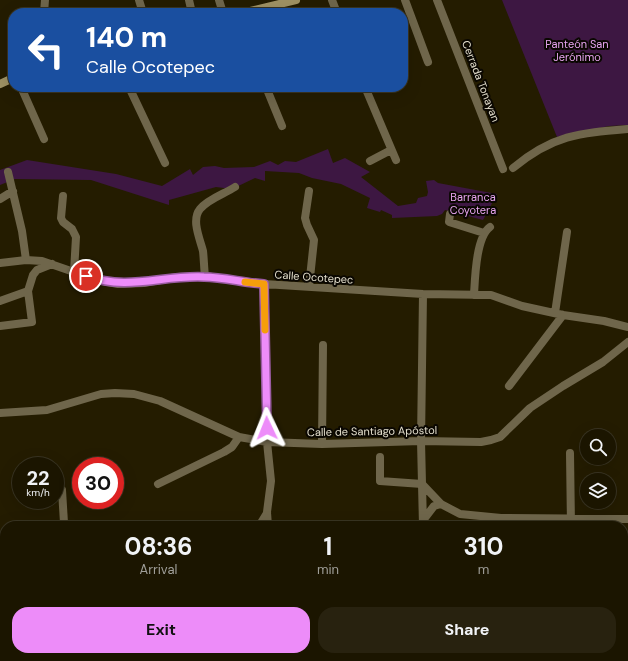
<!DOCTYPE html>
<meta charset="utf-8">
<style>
body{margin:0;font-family:"DM Sans",sans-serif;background:#28220f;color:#f1f3f6;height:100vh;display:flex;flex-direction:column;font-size:15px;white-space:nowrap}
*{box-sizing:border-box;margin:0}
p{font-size:13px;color:#a09f99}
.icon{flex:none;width:22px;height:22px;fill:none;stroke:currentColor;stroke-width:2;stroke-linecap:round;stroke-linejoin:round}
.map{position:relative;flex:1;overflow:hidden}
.panel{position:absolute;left:0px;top:521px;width:628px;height:140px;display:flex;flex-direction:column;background:#1b1500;border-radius:16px 16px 0 0;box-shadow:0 4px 16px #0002,0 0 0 1px #393422}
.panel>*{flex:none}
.top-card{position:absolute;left:8px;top:8px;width:400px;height:84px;border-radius:16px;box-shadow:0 4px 16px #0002,0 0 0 1px #393422;background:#1a4fa0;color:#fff;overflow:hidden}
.tools{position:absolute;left:580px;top:429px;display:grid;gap:8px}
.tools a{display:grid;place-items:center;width:36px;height:36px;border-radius:50%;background:#1b1500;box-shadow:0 4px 16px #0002,0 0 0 1px #393422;font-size:20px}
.speed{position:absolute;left:12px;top:457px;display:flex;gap:8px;font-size:20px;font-weight:700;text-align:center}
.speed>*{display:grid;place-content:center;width:52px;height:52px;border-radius:50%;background:#1b1500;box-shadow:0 4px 16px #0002,0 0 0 1px #393422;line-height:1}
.speed small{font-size:10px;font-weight:400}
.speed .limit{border:6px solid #d22;background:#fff;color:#111}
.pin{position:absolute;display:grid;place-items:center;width:34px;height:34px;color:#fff;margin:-17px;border:2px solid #fff;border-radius:50%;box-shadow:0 1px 4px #0007}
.me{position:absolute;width:44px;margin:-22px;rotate:358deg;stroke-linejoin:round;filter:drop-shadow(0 0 3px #0008)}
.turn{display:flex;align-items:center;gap:14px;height:84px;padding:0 12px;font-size:18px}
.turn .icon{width:52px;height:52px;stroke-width:2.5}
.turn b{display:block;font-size:28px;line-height:34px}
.eta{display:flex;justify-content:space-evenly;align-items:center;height:68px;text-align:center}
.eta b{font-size:24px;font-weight:700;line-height:28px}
.primary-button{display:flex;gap:8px;margin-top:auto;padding:8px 12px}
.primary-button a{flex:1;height:46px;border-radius:16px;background:#ed8cf9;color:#111;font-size:16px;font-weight:700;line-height:46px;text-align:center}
.primary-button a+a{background:#28220f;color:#f1f3f6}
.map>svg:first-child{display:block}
</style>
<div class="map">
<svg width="628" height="661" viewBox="0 0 628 661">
<rect width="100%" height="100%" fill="#241c00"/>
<path fill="#3d1742" d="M502,0H628V125L609,126L557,137Z
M328,149L333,163L345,158L370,172L361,177L398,206L416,203L418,198L427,196L428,192L426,181L434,180L438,183L497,194L483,220L445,210L442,214L437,216L392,218V215L381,210L380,212L367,208L370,198L341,184L312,178L299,173L265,171V181L255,178L232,189L216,187L169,200V205L91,180L15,179L0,185V170L27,160L116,174L162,186L190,169L193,175L203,167L215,166L224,168L254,167L270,161L278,165L285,161L296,162Z"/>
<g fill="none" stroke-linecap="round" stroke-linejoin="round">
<path stroke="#6f664b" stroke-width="8" d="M139,0L143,13
M189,0L192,13
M219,0L223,13
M332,0L337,13
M405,0L428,62
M437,0L503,169
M44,13L45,0
M21,87L44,139
M129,87L165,163
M200,87V88
M266,87L282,126
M365,87L396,160
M370,161L391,150
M513,168C553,135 579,133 628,129
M8,172L22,231L26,260
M309,191L305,218L307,225L314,240L309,287
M63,196L61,218L63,222L72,229L76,237L74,272
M0,199L13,191
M450,214L449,222L484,233
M0,263L26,260L42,261L97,280L118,284L144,283L177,277L205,276L264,284L423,294L491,295L522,306L563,315L604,321L628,327
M205,276C204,268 204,260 203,251C200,239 191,220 200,209C208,199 224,194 235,187
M264,284L267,442L271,481L267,512L268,526
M423,294L421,441L423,526
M474,295C475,278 476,237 490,227
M0,301L28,291
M555,313L567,232
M0,326L32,322L28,291L33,275L37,270L52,264
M509,386L563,315
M0,413L47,410L101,394L115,393L134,394L160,401L239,437L267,442L322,444L421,441L481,442L491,440L500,437L530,408L563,386L603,362L628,342
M322,444L323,345
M570,453L571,526
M380,457V481L422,484
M158,484L224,452L232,447L239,437
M422,484L441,504L460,514L501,518L628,519
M62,490L64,523L67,526
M424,519L434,506L441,504
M85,526L98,524L101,526
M259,526L267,513
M281,656L282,661
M334,656L336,661
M89,661L97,656"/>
<path stroke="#9e9163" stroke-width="8" d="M242,13L296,0
M0,84L13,78
M386,656L628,659
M313,661L321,656"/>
</g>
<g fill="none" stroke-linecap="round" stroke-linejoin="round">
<defs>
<path id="route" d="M86,276C129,291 161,275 204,277C224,277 244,283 264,284L267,428"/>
</defs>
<use href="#route" stroke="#9a5ba2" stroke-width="10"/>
<use href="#route" stroke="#ed8cf9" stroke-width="7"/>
<path stroke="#f59e0b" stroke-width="7" d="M245,282L264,284L265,330"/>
</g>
<g text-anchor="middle" stroke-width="4" stroke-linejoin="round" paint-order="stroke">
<g font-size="11" fill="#e7a4ef" stroke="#0a0701">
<text x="577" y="48">Panteón San<tspan x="577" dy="13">Jerónimo</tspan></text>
<text x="473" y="201">Barranca<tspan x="473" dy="13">Coyotera</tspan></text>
</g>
<g font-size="11" fill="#e4dfcd" stroke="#0a0701">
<text transform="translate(481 81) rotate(69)" y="4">Cerrada Tonayan</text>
<text transform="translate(314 277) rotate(4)" y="4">Calle Ocotepec</text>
<text transform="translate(372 431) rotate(-1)" y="4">Calle de Santiago Apóstol</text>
</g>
</g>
</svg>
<div class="tools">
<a><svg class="icon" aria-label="search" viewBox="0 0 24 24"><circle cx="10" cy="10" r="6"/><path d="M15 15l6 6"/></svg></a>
<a><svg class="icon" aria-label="layers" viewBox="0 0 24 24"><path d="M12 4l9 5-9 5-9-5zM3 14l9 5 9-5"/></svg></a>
</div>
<div class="speed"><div>22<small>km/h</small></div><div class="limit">30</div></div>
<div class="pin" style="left:86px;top:276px;background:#d93025"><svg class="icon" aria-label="arrive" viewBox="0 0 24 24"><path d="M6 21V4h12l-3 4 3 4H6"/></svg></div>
<svg class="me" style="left:267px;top:428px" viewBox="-20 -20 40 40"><path d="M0-17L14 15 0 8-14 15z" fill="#ed8cf9" stroke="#fff" stroke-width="4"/></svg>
<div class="top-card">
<div class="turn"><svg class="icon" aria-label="left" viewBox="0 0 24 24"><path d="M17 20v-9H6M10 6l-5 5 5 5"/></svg><div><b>140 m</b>Calle Ocotepec</div></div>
</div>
<section class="panel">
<div class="eta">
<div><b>08:36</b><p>Arrival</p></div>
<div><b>1</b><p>min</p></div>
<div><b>310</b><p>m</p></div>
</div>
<div class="primary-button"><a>Exit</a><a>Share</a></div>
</section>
</div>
